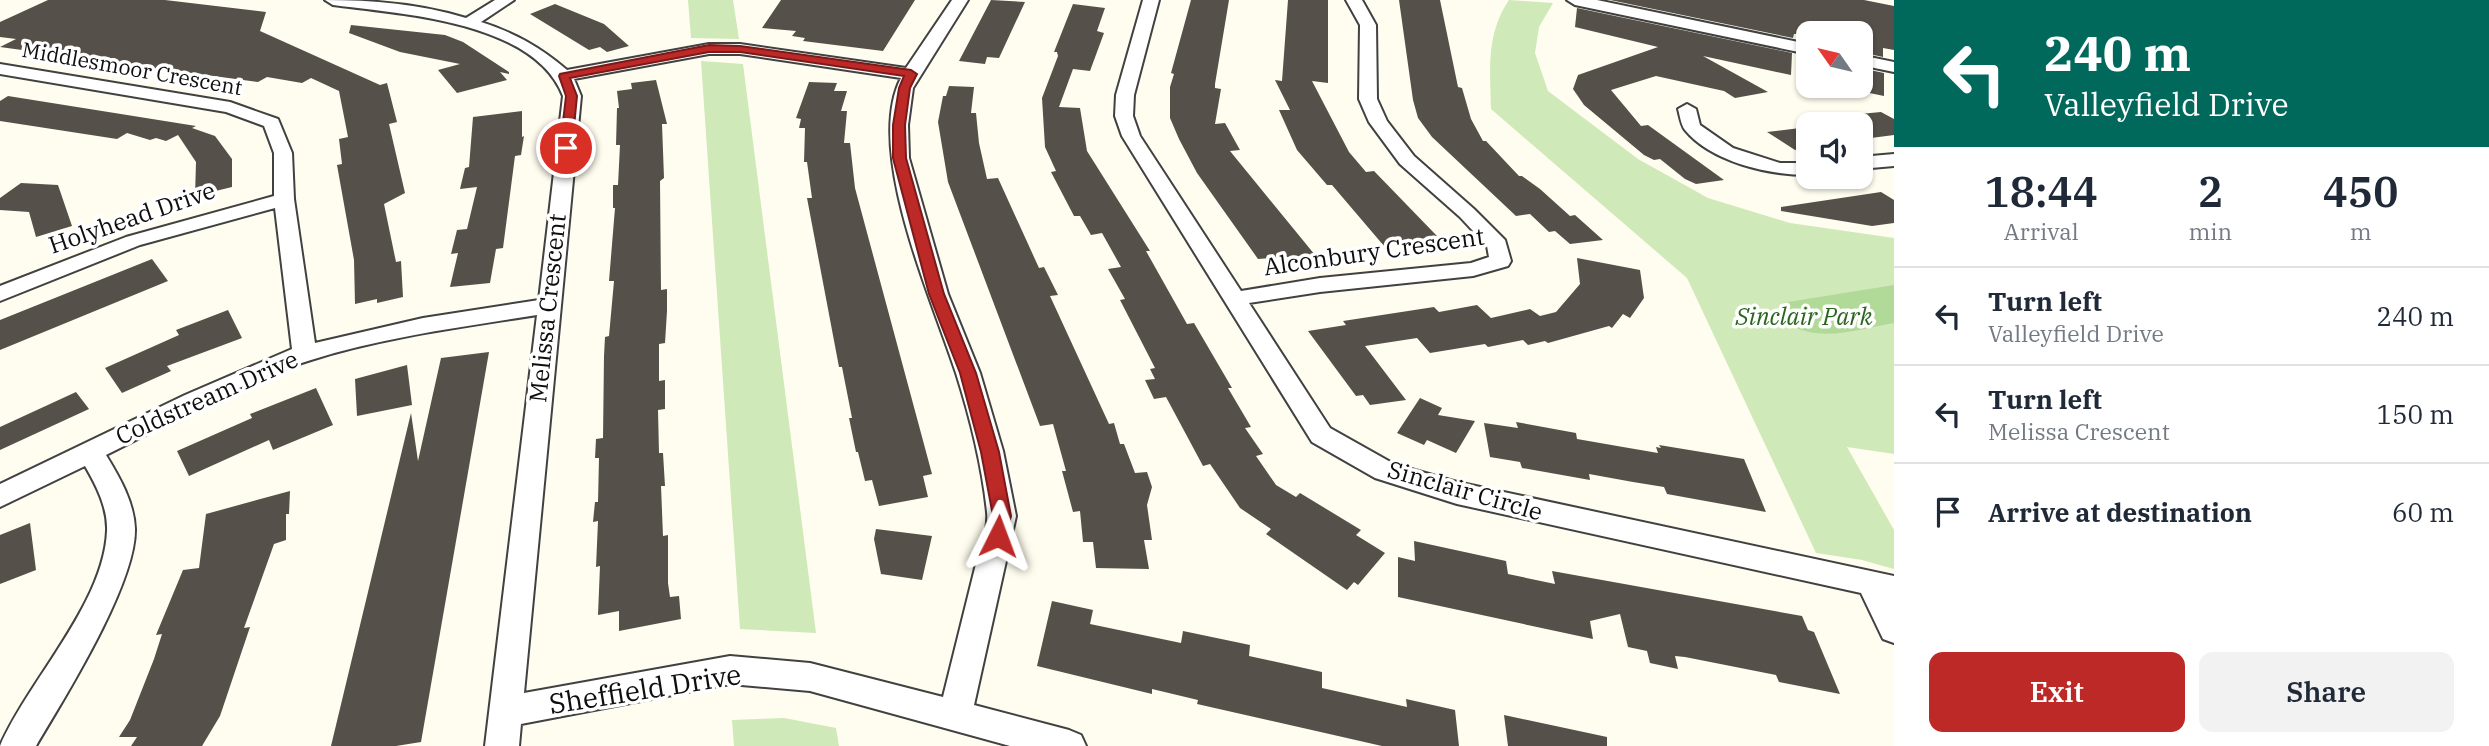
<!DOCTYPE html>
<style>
body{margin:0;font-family:"IBM Plex Serif",serif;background:#f2f2f3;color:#1f2937;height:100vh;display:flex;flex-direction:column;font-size:26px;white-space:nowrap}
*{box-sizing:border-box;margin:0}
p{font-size:23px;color:#747a83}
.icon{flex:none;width:38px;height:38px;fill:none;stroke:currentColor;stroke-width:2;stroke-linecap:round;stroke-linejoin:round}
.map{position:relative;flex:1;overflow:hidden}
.side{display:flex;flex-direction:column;background:#fff;width:595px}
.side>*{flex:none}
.guide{background:#00695c;color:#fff;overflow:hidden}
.needle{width:46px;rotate:304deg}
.tools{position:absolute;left:1796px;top:21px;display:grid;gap:14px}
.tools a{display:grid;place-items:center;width:77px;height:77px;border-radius:14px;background:#fff;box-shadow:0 2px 5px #0004;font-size:35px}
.pin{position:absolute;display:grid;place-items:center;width:60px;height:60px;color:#fff;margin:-30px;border:4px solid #fff;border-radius:50%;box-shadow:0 2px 7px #0007}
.me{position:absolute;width:77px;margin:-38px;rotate:3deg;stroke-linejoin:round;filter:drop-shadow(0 0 5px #0008)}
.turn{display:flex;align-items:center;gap:24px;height:147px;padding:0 35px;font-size:32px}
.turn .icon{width:91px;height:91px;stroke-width:2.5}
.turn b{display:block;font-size:49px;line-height:60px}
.eta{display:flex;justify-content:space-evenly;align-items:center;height:119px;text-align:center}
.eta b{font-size:42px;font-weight:600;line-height:49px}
.primary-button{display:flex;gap:14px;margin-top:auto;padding:14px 35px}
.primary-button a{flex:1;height:80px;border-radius:14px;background:#bc2927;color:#fff;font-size:28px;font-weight:600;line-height:80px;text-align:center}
.primary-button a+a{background:#f2f2f3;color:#1f2937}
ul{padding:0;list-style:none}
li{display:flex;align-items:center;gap:21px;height:98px;padding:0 35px;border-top:2px solid #e0e1e3}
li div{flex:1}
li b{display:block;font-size:26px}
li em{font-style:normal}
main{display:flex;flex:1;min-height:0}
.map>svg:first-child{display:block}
</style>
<main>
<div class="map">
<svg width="1894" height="746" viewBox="0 0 1894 746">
<rect width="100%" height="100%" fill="#fffdef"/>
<path fill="#cfe9b9" d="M688,0H733L739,39L691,38Z
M1509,0L1553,3L1539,27L1535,53L1548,91L1638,159L1708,198L1790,223L1894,238V454L1847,447L1894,530V569L1862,560L1816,553L1687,278L1491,109C1490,69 1486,34 1509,0Z
M701,61L743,64L816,633L740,629Z
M784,718L836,728L839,746H734L732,720Z"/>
<path fill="#b1d998" d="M1894,285V323C1855,330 1815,345 1781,319L1782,303Z"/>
<path fill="#56504a" d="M48,0H165L266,12L260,31L380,85L387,83L397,122L389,124L405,193L384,204L396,262L401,261L403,297L377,303V299L355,304L354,260L337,165L342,164L339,139L348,137L339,91L311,78L302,83L267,77L258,82L0,47L16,39L0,37V22Z
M781,0H915L883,51L803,41L805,38L792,36L796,31L762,28Z
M991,0L1025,2L999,58L987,57L985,64L959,61Z
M1191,0H1229L1215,84V88L1221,89L1215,124L1225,123L1240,150L1230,151L1315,255L1258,259L1197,173L1179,139L1170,118V87L1174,74L1171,73Z
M1288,0H1328V83L1312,81L1349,152L1366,172L1374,171L1437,236L1384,246L1332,185H1327L1297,150L1279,110H1290L1275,80L1282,81Z
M1399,0H1440L1458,87L1462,88L1471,119L1483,141H1486L1519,176H1522L1540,189L1570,216L1575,215L1603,240L1570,244L1555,231L1549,232L1530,214L1516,216L1432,137L1418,118L1413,100Z
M1610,0H1864L1894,6V50L1883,48V57L1860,52V33L1794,34L1793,38Z
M555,4L604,24L629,46L607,52L600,47L589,50L530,14Z
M1073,4L1105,8L1097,31L1104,33L1090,71L1073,69L1059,107L1080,108L1087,151L1150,251H1146L1187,324L1194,323L1232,388H1228L1251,427L1245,428L1263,454L1256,456L1276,485L1296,497L1300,493L1361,530L1356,535L1385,553L1358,585L1354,582L1347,590L1266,534L1271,529L1240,508L1210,464L1203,466L1166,397L1154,399L1145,380L1155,379L1150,369L1155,368L1120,300L1125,299L1108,269L1121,267L1102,233L1091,235L1080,216H1074L1051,172L1056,171L1045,147L1042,98L1058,56L1057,52H1054Z
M1577,8L1792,53L1791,75L1703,56L1768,92L1735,98L1724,91L1656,76L1611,90L1641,126L1648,125L1724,180L1696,184L1685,179L1660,159L1654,160L1644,155L1584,105L1573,89L1578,75L1658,47L1575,27Z
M351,25L445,35L463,42L509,72V74L500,72L507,80L457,93L438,70L460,64L400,52L349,33Z
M1860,68L1884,73V96L1860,91Z
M656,80L667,124H662L664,178L660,181L661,290L667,289V311L665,343L659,344V381L665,380V409L658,410L659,453H663L665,486H661L663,536L668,535V583L670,597L679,596L681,619L619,631V611L598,615L600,566L596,567L598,521L593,522L595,502H598L599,458H595L596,439L603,438L604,356L605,337L609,336L614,281H609L615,208H613V185H618L620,145H616L617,108H619L617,91L632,89L631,83Z
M809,82L837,83L834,91H847L841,111H847L844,143H850L855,188L932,474L923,476L928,497L879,506L872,480L865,481L858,452H856L849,418H852L842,367H839L807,198H812L807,162H804L805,128H799L801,119L796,118Z
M949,86L974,87L971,113H976L979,143L987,179L998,178L1039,268L1044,267L1058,295L1050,296L1109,424L1114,423L1120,444H1124L1135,473L1147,472L1152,487L1147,505L1152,540H1144L1149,569L1096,568L1093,542H1083L1080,511L1073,512L1062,471H1066L1053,424L1040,426L948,182L938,122L943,96H946Z
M8,96L196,126L192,128L215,136L232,159V187L195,196L196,162L178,135L166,141L156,138L150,140L127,133L117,139L0,121V101Z
M522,111V137L524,136L521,155L515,156L503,248L496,249L490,283L450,287L458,253L451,254L457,230L467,229L477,187L460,189L465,168L469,167L473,117Z
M1881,112L1894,119V135L1871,138L1860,131V114Z
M1808,127V148L1795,150L1767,132Z
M21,183L58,185L72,226L36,237L29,212L0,210V198Z
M1881,192L1894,200V223L1872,226L1781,211V207Z
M1577,258L1640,270L1644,298L1630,318L1623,314L1612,328L1609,326L1548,343L1545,341L1528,345L1523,340L1488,347L1485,344L1430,353L1417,338L1365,346L1406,400L1370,405L1363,395L1356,396L1308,331L1346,325L1343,321L1434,307L1439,312L1477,305L1491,318L1530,309L1540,316L1556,312L1580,284Z
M152,259L168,281L0,350V320Z
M228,310L242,338L167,366L171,371L122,393L105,368L179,335L176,330Z
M489,352L421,742L396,746H331L411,413L418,461L441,358Z
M407,365L412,405L357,416L355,379Z
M316,388L333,425L273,450L269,440L189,476L177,451L252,418L250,414Z
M76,392L89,409L0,450V427Z
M1420,398L1442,408L1438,415L1475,421L1456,453L1427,440L1424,445L1397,433Z
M1516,422L1576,433L1577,439L1623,447L1658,453L1656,447L1661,448L1659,445L1744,459L1766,512L1667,494L1664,487L1633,482L1589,474L1590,480L1522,468L1520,462L1490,457L1484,423L1518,428Z
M290,491L289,514H286V540L274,544L244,628L250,627L220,716L202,746H131L137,737H119L130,720L154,659L162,634L156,635L183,570L199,568L206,514Z
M30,523L36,570L0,584V535Z
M876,529L932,536L922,580L881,574L874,539Z
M1414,541L1506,561L1508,574L1555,584L1552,571L1802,616L1808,630L1814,632L1840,694L1779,682L1776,675L1685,657L1675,656L1678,669L1650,663L1647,651L1628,647L1620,614L1590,621L1593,639L1398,597V557L1415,561Z
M1052,601L1093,610L1090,624L1181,643L1183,631L1250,645L1249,656L1322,672V688L1407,707L1406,699L1455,710L1459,746H1382L1197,704L1198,700L1152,689V694L1037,666Z
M1504,715L1607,737V746H1508Z"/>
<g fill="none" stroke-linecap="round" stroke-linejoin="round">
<defs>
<path id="minor" d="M325,0C373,0 421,4 466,18L495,0H514L481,22C515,33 540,47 567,70L709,44H740L906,68L952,0H968L913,88L908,125L909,158L948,294L980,373L1003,451L1016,516L974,705L1069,730L1081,735L1086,746H1010L810,691L730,684L521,724L519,746H485L537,315C462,327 384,337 311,360C242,381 171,423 106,455C120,478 134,502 135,529C136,584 65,697 36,746H0C28,681 104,604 107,531C108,508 96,485 85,466L0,507V484L185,395L292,349L275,208L140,245L0,301V286L126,237L274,196V153L264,126L226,112L0,74V64L230,102L278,119L292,153L294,199L315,343L423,318L539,300L563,96C534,21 401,14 333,5ZM709,54H740L901,78C864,150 932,299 956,373C970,417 982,465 987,512C989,528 980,548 976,564C965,608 954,653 943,697L810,663L730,656L524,693L581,96L574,79Z
M1143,0H1159L1134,95L1133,116L1140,136L1241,291L1320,278L1471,263L1489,257L1487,246L1460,217L1400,164L1369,122L1359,99L1360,25L1346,0H1362L1376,25L1377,99L1387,121L1414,156L1474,209L1505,240L1511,261L1508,266L1473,276L1320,292L1249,303L1330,428L1394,464L1457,482L1894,576V643L1883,639L1861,593L1457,504L1375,478L1312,442L1122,136L1115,116L1116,95Z
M1567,0H1597L1808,44V54L1575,5Z
M1860,55L1894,62V72L1860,65Z
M1687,104L1696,109L1700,125L1733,148L1780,163H1808V175C1769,175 1711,162 1685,130C1681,125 1680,116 1678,109Z
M1894,154V166L1860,169V157Z"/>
</defs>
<use href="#minor" stroke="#414141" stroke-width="4"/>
<use href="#minor" fill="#fff" fill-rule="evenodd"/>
</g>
<path fill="#bc2927" stroke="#7a1b19" stroke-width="2" d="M709,45L740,46L911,70L917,74L910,88L905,125L906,158L944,294L976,373L999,452L1011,516L1004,542L998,544L991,542L988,536L993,516L981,452L960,373L929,294L893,158V125L899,88L904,76L740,52H709L570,78L577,96L572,148L566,152L560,148L566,96L559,76L560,74Z"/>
<g text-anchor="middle" stroke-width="7" stroke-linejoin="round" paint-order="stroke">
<g font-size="21" fill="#0e0e0e" stroke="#fff">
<text transform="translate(132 69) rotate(10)" y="7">Middlesmoor Crescent</text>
</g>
<g font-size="24" fill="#0e0e0e" stroke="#fff">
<text transform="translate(132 218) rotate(-19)" y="8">Holyhead Drive</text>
<text transform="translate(1374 252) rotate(-8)" y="8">Alconbury Crescent</text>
<text transform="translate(548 308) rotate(-84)" y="8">Melissa Crescent</text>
<text transform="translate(207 398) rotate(-24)" y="8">Coldstream Drive</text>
<text transform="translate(1465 491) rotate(16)" y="8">Sinclair Circle</text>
</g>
<g font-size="24" font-style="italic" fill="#29651e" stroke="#fff">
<text x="1804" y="325">Sinclair Park</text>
</g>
<g font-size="28" fill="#0e0e0e" stroke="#fff">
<text transform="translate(645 689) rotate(-9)" y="10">Sheffield Drive</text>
</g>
</g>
</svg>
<div class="tools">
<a><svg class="needle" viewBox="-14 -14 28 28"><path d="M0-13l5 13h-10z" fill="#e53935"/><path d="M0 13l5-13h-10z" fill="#747a83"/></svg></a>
<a><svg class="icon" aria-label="sound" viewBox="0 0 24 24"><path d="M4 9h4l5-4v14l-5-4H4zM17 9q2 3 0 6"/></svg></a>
</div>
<div class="pin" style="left:566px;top:148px;background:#d93025"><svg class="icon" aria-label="arrive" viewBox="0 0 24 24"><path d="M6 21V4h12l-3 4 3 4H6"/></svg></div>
<svg class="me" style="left:998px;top:536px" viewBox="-20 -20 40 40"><path d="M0-17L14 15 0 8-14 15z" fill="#bc2927" stroke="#fff" stroke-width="4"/></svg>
</div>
<section class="side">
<div class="guide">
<div class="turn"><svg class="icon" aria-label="left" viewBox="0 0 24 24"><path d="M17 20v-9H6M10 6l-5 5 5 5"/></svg><div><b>240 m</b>Valleyfield Drive</div></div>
</div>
<div class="eta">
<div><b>18:44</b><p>Arrival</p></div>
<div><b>2</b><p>min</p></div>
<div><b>450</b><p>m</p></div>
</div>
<ul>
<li><svg class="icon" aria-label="left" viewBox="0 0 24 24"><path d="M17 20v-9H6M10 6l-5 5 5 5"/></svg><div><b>Turn left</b><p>Valleyfield Drive</p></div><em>240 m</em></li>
<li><svg class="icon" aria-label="left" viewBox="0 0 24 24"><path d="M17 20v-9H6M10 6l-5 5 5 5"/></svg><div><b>Turn left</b><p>Melissa Crescent</p></div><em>150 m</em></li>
<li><svg class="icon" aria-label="arrive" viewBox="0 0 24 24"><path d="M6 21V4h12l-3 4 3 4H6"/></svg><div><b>Arrive at destination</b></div><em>60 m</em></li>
</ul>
<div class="primary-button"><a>Exit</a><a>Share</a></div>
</section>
</main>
